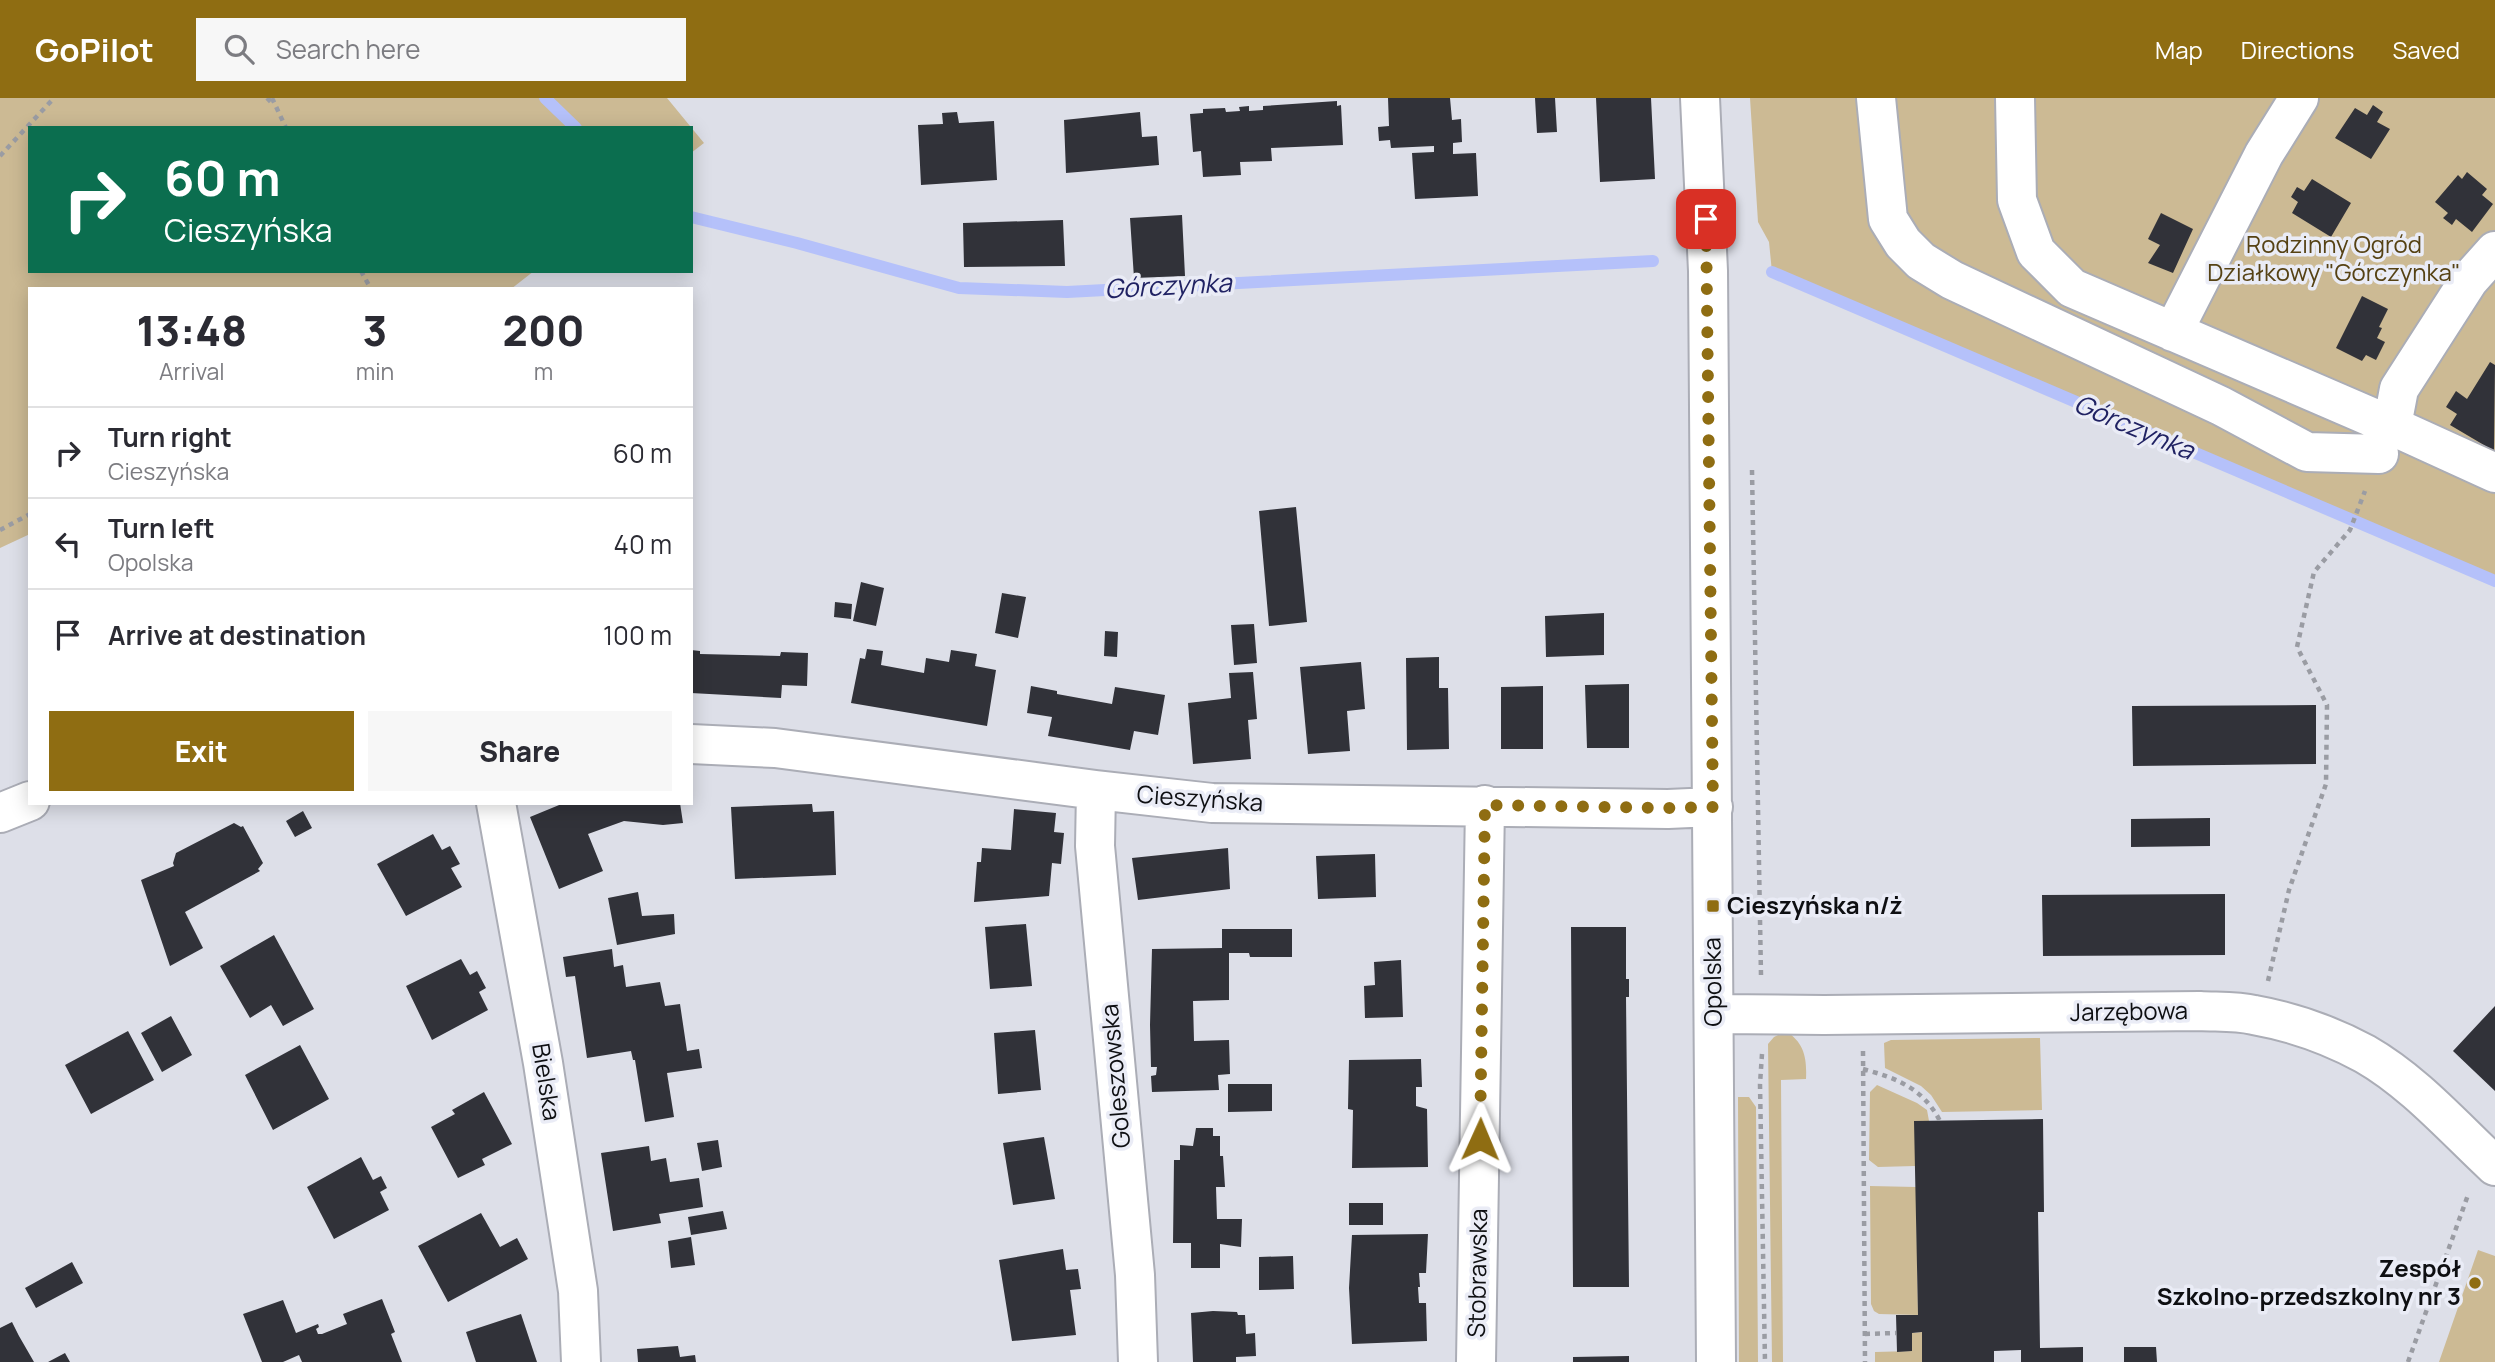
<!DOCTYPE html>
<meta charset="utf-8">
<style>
body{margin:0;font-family:Manrope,sans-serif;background:#f7f7f7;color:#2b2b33;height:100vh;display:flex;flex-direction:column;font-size:26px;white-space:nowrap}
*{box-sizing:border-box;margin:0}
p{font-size:23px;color:#7c7c81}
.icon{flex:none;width:38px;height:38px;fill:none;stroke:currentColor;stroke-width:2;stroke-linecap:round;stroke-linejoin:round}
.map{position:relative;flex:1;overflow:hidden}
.sheet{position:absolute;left:28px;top:189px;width:665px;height:518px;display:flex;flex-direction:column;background:#fff;border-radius:0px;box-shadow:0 4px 18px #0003}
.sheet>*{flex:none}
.banner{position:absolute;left:28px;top:28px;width:665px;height:147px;border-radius:0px;box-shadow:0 4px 18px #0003;background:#0b6e4f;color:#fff;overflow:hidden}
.pin{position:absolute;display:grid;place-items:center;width:60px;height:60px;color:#fff;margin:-30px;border-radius:14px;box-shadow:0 4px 10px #0006}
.me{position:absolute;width:77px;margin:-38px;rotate:1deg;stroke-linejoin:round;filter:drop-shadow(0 0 5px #0008)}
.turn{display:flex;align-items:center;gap:24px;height:147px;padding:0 21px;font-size:32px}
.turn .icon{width:91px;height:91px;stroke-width:2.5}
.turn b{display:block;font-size:49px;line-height:60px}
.eta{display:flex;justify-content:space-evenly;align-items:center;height:119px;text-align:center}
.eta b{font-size:42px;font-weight:800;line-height:49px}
.button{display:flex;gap:14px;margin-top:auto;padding:14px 21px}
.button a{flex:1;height:80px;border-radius:0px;background:#8f6d12;color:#fff;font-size:28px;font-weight:800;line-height:80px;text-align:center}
.button a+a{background:#f7f7f7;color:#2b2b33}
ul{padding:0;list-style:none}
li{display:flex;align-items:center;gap:21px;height:91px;padding:0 21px;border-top:2px solid #e1e1e2}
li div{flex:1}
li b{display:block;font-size:26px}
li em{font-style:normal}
header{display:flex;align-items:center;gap:42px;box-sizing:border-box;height:98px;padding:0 35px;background:#8f6d12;color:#fff}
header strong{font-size:33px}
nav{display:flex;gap:38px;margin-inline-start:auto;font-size:24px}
.search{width:490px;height:63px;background:#f7f7f7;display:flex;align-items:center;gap:18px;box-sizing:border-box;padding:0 24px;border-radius:0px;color:#7c7c81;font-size:26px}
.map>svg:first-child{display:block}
</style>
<header>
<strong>GoPilot</strong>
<div class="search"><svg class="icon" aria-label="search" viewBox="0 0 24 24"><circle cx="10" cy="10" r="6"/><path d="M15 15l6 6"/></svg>Search here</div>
<nav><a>Map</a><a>Directions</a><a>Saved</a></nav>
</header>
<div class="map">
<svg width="2495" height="1264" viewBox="0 0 2495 1264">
<rect width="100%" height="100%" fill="#dddfe8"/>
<path fill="#ccba94" d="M0,0H667L704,45L691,55V30H30V173H534L511,191H30V436L0,450Z
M1750,0H2495V483L1772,174L1769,144L1758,124Z
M1786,933C1804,945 1807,959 1806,981L1781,982L1783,1264H1772L1768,946L1774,939Z
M2040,940L2042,1012L1942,1014L1931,997L1921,988L1885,970L1884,945L1891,942Z
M1877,987L1917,1005L1927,1012L1929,1023L1915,1068L1878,1069L1869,1062L1870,994Z
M1738,999H1749L1756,1009L1758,1264H1739Z
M1870,1088L1916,1089L1918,1217L1879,1216L1874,1213L1871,1206Z
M2478,1152L2495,1158V1264H2439Z
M1922,1234V1264H1875V1254L1912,1253V1235Z"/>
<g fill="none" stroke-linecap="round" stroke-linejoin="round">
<path stroke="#b5c1fa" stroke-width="12" d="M545,0L576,30
M691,119L797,145L959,190L1067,194L1653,163
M1772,174L2495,483"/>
</g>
<path fill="#313239" d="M1388,0H1450L1452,22L1461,21L1462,44L1453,45V56L1476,55L1478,98L1415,101L1412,55L1434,54V48L1391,50L1390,42L1379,43L1378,29L1389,28Z
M1535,0H1555L1557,34L1537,35Z
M1596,0H1651L1655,81L1600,84Z
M1337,3V8L1341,7L1343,47L1271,50L1272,63L1240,64L1241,77L1203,79L1201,53L1193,54L1190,16L1203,15V11L1225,10L1226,14L1240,13L1239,9L1249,8V13L1263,12V8Z
M2373,7L2383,14L2377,24L2390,31L2371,61L2335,40L2355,10L2367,17Z
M957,14L959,25L994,23L997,82L921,87L918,27L943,26L942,15Z
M1140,14L1142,39L1157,38L1159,67L1066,75L1064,22Z
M2467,74L2487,91L2482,97L2493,106L2472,134L2456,121L2452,127L2443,120L2448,115L2435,104L2458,77L2462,81Z
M2312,81L2351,105L2331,139L2292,115L2298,104L2291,99L2297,89L2304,93Z
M2161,115L2193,131L2173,175L2148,165L2160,147L2148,141Z
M1182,117L1185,178L1134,180L1130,120Z
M1063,122L1065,168L964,169L963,125Z
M2362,198L2388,211L2379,229L2382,230L2377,240L2385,244L2376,262L2366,257L2362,263L2336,250Z
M2490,264L2495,267L2494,353L2450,327L2457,316L2446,309L2456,293L2467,301Z
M1296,409L1307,524L1269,528L1259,413Z
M861,484L884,490L876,528L853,523Z
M1002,495L1026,499L1018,540L995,535Z
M835,504L852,506L851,521L834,519Z
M1604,515V557L1546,559L1545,518Z
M1254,526L1257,565L1234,567L1231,527Z
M1105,533L1118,534L1117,559L1104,558Z
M867,551L883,553L881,567L924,575L926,560L949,564L951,552L977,556L975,568L996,572L987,628L851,605L860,560L865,561Z
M691,552L700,553V556L780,558L781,554L808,555L807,588L782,587L781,600L691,595Z
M1439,559V590H1448L1449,651L1407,652L1406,560Z
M1361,564L1365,611L1347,613L1350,653L1308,656L1300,569Z
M1253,574L1257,621L1248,622L1251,661L1193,666L1188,605L1231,600L1229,575Z
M1629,586V650H1587L1585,587Z
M1031,588L1057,593V596L1112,606L1115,589L1165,597L1158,637L1134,633L1130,652L1048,638L1052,619L1027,615Z
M1543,588V651H1501V589Z
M2316,607V666L2133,668L2132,608Z
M564,705H680L683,725L663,727L624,723L588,736L603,773L559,791L530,719Z
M812,706L813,714L834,713L836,777L735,781L731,709Z
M1014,711L1056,715L1054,734L1064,735L1061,766L1052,765L1049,798L974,804L977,764H981L982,750L1011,752Z
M303,713L312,730L295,739L286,723Z
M2210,720V748L2131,749V721Z
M234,725L241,729L243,728L263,765L258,771L260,773L185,814L203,850L170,868L141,782L174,768L173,765L176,755Z
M433,736L442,752L450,748L460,766L451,770L462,789L406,818L377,766Z
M1228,750L1230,791L1138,802L1132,760Z
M1375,756L1376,799L1318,801L1316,758Z
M638,794L642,818L674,816L675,836L617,847L608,800Z
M2225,796V857L2043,858L2042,797Z
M1026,826L1032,888L990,891L985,829Z
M1571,829H1626V881H1629V899H1626L1629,1189H1573Z
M1222,831H1292V859H1250L1249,855H1229V902L1193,903L1194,943L1229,942L1230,976L1218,977L1219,992L1152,994L1151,978L1156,977L1157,969H1151L1150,927L1152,851L1222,850Z
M274,837L314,911L283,928L271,907L250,920L220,868Z
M612,851L614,869L623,867L626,889L660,884L665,908L680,906L687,953L699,951L702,970L667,975L674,1019L645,1024L635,962H633L631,953L587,960L575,878L566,879L563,859Z
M461,861L470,877L477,873L486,890L479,894L488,912L432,942L406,888Z
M1401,862L1403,919L1365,920L1364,888L1375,887L1374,864Z
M2495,908V993L2453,953Z
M171,918L192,957L162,974L141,935Z
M1035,932L1041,992L998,996L994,935Z
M128,933L154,982L91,1016L65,967Z
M300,947L329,1001L273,1032L245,977Z
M1421,961L1422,989H1416V1008L1427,1011L1428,1069L1352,1070L1353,1012L1348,1011L1349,962Z
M1228,986H1272V1013L1228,1014Z
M484,994L512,1046L482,1061L485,1067L458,1080L431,1029L455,1016L452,1012Z
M2043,1021L2044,1114H2038L2040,1250L2083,1249V1264H2021V1252L1994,1253V1264H1922V1234L1912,1235V1253L1897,1254L1896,1217H1918L1914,1023Z
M1196,1030H1213V1038H1220V1058H1223L1225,1089H1216L1217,1121H1242L1241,1149L1220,1146V1170H1191V1145H1173L1174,1062H1180V1047L1193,1048Z
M1044,1039L1055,1101L1013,1107L1003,1045Z
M718,1042L722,1069L702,1073L697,1045Z
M649,1048L651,1063L666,1060L670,1084L699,1080L703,1109L659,1116L661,1125L613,1133L601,1055Z
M361,1059L373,1082L381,1078L387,1090L380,1094L389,1112L334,1141L307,1089Z
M1349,1105H1383V1127H1349Z
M723,1113L727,1131L691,1137L688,1119Z
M481,1115L500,1149L517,1140L528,1161L448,1204L418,1148Z
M1428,1136L1426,1175H1419L1420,1189H1418L1419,1205H1426L1427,1243L1352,1246L1349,1190L1352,1137Z
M691,1139L695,1167L671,1170L668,1143Z
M1063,1151L1066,1172L1078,1171L1081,1191L1070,1192L1076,1237L1012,1243L999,1162Z
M1293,1158L1294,1191L1259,1192V1159Z
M72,1164L83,1185L36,1210L25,1190Z
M382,1201L395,1234L391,1236L402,1264H302L299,1257L283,1264H262L243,1216L283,1202L296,1235L318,1226L319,1229L316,1231L318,1236H322L347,1226L343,1216Z
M1213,1213L1237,1214L1238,1217H1245L1246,1236L1255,1235L1256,1258L1236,1259V1264H1193L1191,1215Z
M521,1216L537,1264H476L466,1234Z
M12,1224L19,1238L34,1264H0V1230Z
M678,1248L680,1259L695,1257L696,1264H638L637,1251Z
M2124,1249H2156L2157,1264H2124Z
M65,1255L70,1264H48Z
M1629,1258V1264H1573V1259Z"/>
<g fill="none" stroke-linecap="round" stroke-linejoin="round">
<defs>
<path id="minor" d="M1700,0L1708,173L1716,1264
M1876,0L1888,121L1903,145L1921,163L1952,182L2221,308L2307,354L2379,356
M2015,0L2017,102L2036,154L2072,190L2392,328
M2495,153L2469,182L2399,291L2392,328L2495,375
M2173,234L2264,56L2299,0
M691,646L775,650L1096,692L1212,705L1668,711L1713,709
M1096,692L1095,748L1135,1177L1138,1264
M496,705L543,965L578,1193L581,1264
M0,715L30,703
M1714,916L1824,917L2200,913C2218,914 2237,913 2254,917C2293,924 2330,937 2365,956C2414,984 2454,1030 2495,1068
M1476,1264L1485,707"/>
</defs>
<use href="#minor" stroke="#abadb6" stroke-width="42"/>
<path stroke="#9a9ca3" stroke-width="4.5" stroke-dasharray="5 5" stroke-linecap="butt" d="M267,0L274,7
M272,0L286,30
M0,58L54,0
M361,173L371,191
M1752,372L1761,877
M0,432L30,416
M2268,883L2289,792L2326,686L2327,607L2297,549L2314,474L2350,432L2365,393
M1863,953L1865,1264
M1762,956L1760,986L1765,1264
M1863,971C1896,980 1923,990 1940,1023
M1865,1236L1896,1235
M2408,1264L2468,1097"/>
<use href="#minor" stroke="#fff" stroke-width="38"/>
</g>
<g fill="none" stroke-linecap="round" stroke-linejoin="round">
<path stroke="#8f6d12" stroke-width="12" stroke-dasharray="0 21.6" d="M1480,1041L1485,707L1668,710L1713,709L1706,121"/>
</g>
<g fill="#8f6d12" stroke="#eaecf6" stroke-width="2.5">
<rect x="1706" y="801" width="14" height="14" rx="3.5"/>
<circle cx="2475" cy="1185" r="7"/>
</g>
<g text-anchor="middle" stroke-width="7" stroke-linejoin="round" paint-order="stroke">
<g font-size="24" fill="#564214" stroke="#eaecf6">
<text x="2334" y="155">Rodzinny Ogród<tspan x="2334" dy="28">Działkowy "Górczynka"</tspan></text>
</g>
<g font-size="24" fill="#0e0f12" stroke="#eaecf6">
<text transform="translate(1200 701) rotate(4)" y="8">Cieszyńska</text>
<text transform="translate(1713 884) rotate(-91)" y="8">Opolska</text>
<text transform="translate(2129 914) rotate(-1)" y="8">Jarzębowa</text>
<text transform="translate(1116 978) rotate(-95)" y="8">Goleszowska</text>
<text transform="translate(546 984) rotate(81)" y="8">Bielska</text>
<text transform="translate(1478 1175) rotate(-89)" y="8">Stobrawska</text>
</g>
<g font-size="24" font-weight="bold" fill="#0e0f12" stroke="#eaecf6" text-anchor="start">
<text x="1727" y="816">Cieszyńska n/ż</text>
<text x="2461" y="1179" text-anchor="end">Zespół<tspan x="2461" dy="28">Szkolno-przedszkolny nr 3</tspan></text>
</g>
<g font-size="26" font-style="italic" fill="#202263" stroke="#eaecf6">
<text transform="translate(1168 188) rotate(-3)" y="9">Górczynka</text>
<text transform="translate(2134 329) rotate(23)" y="9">Górczynka</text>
</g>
</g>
</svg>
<div class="pin" style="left:1706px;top:121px;background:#d93025"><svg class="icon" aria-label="arrive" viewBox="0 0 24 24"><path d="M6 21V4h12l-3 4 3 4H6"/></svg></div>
<svg class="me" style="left:1480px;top:1041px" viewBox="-20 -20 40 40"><path d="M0-17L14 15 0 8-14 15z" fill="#8f6d12" stroke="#fff" stroke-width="4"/></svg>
<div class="banner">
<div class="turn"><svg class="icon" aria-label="right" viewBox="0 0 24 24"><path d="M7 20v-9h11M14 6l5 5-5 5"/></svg><div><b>60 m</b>Cieszyńska</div></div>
</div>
<section class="sheet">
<div class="eta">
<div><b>13:48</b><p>Arrival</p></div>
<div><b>3</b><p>min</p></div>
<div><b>200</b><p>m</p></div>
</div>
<ul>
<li><svg class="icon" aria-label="right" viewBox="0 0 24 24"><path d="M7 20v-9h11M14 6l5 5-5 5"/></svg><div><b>Turn right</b><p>Cieszyńska</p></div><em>60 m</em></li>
<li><svg class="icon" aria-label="left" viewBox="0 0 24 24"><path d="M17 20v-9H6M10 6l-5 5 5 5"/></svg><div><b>Turn left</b><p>Opolska</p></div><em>40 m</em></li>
<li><svg class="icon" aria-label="arrive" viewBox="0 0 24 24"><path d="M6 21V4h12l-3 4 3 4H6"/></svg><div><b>Arrive at destination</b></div><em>100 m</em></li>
</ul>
<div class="button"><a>Exit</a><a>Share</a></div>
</section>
</div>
